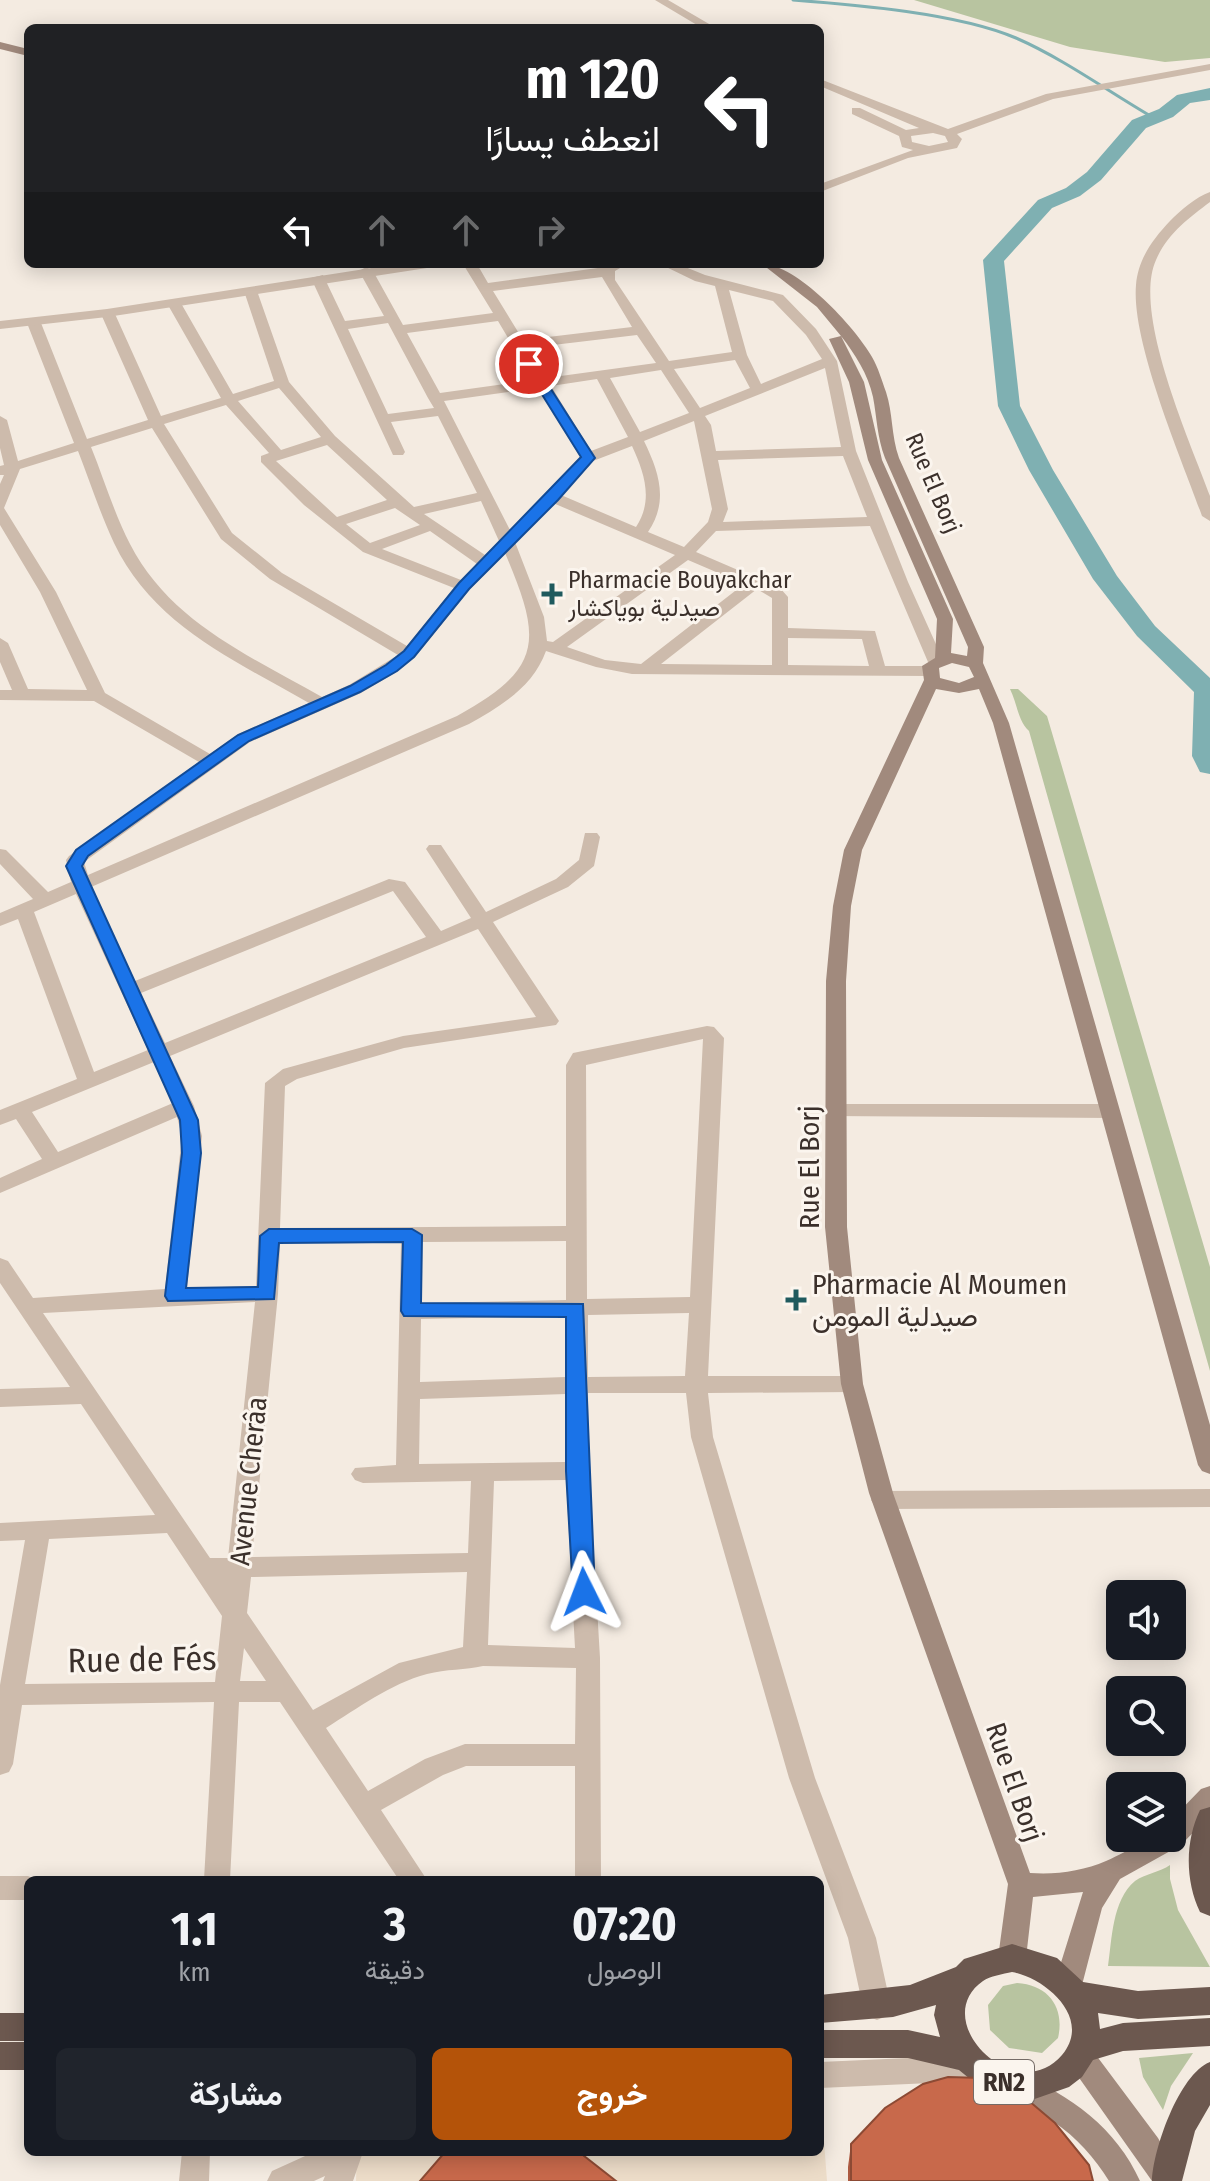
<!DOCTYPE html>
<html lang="ar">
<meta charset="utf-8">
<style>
body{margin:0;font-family:"Fira Sans Condensed",Vazirmatn,sans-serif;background:#20242c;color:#f1f3f6;direction:rtl;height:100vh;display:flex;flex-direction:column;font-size:30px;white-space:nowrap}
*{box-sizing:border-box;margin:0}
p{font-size:26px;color:#9ea1a6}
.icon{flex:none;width:44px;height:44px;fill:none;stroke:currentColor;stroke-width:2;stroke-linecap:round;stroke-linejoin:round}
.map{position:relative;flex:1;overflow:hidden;direction:ltr}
.sheet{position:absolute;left:24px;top:1876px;width:800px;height:280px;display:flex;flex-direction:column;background:#171b24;border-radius:12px;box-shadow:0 4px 20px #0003;direction:rtl}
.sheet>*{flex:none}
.top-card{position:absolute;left:24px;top:24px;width:800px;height:244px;border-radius:12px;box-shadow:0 4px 20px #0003;direction:rtl;background:#202124;color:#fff;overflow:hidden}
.tools{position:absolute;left:1106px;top:1580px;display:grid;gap:16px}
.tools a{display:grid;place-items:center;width:80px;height:80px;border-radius:12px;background:#171b24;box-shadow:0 4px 20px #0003;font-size:40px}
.pin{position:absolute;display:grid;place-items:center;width:68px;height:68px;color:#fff;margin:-34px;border:4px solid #fff;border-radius:50%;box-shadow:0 2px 8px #0007}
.me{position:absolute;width:88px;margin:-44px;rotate:357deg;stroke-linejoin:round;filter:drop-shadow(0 0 6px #0008)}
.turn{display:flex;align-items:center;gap:28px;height:168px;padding:0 32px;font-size:36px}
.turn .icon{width:104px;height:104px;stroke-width:2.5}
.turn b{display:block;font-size:56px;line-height:68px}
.lanes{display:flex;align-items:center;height:76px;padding:0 32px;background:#0003;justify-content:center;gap:40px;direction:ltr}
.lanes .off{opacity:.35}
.eta{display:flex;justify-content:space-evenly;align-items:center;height:136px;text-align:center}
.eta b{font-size:48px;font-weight:700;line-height:56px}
.primary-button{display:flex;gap:16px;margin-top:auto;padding:16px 32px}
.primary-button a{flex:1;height:92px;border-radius:12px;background:#b45309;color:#fff;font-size:32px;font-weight:700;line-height:92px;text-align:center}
.primary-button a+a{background:#20242c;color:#f1f3f6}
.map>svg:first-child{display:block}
</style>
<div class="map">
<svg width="1210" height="2181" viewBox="0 0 1210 2181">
<rect width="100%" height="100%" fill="#f4ebe1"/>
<path fill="#b8c4a0" d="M914,0H1210V58L1165,62L1070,47Z
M1010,689H1018L1047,716L1210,1267V1371L1029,731C1018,721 1017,703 1010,689Z
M1170,1865V1879L1178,1910L1210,1967L1108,1966C1112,1940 1112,1900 1135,1881C1145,1874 1160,1872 1170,1865Z
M1017,1983C1049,1985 1065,2008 1058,2038L1042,2053L1009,2048L990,2030L988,2005L1003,1986Z
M1193,2053L1171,2086L1163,2110L1143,2077L1139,2058Z"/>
<path fill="#ecdcc8" d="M820,2087L827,2181H610L577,2152H820Z
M357,2152H450L422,2181H356Z"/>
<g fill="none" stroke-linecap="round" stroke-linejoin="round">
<path stroke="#7fb0b2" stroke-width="3" d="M793,0C857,5 957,13 1016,38C1064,59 1109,92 1154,118"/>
<path fill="#7fb0b2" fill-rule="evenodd" d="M1210,88V100L1190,103L1173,117L1146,128L1101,180L1080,196L1052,208L1004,261L1020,406L1053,470L1117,576L1155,626L1210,678V774L1200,772L1192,756L1194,692L1137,636L1093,579L1029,470L998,406L983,260L1038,200L1066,188L1087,172L1132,120L1159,109L1177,95Z"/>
<path fill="#cdbbac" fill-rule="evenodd" d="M655,0H668L716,28H702Z
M1210,64V70L1053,99L957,134L962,139L957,148L908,158L820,192V184L913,150L902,147L899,136L852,114V108H860L906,130L919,128L820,86V79L948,129L1046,94ZM933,133L945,136L948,142L929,146L912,142L911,136Z
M463,264H477L488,283L627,264L615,271V280L669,361L732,352L715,286L695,281L660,264H678L705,275L783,295L816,329L837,361L856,451L908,582L944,662L936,667L928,662L870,526L716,531L696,552L780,588L788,597V628L875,631L885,666H928L936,671L928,676L632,674L596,667L546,651C533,687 501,706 469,724L91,887L135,981L389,879L405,882L441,931L471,918L426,849L429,845H441L486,912L556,879L579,860L585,833H597L600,837L594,866L568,887L493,922L559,1021L556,1025L404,1048L297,1079L285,1086L280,1228L566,1226V1065L573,1053L707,1026L714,1027L724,1038L708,1376H852L860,1378L863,1384L860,1390L852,1392L708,1393L713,1437L815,1778L876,1938L891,2007L887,2016L877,2020L867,2016L863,2007L848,1938L789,1778L691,1437L686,1393H588L589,1471L600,1658L601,1880H575V1766H466L443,1775L381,1810L427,1880H399L280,1702H239L230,1880H204L214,1702L22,1705L13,1764L9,1772L0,1775V1685L25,1540L0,1541V1523L155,1515L81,1404L0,1407V1389L70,1387L0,1283V1258L8,1261L33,1298L165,1289L182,1136L177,1117L0,1193V1178L42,1159L16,1119L0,1125V1110L77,1079L18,919L0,926V913L33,899L0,864V849L6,850L48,892L71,882L66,860L69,856L199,762L94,701L0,700V690H12L0,662V638L8,643L28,689L87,690L40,592L0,525V484L4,475H0V466L4,465L0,448V416L7,420L18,461L74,443L27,323L34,319L41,323L87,439L148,420L101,314L103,311L115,314L161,416L221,398L168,305L170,302L182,305L233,394L274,381L244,291L256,288L289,382L335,436L414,507L477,493L438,416L391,422L405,452L403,455H393L311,278L323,275L345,321L384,316L359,271L366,267L373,271L403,325L493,313ZM602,277L632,327L523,340L493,291ZM729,290L773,301L806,335L822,359L761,384L747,355ZM498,321L533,380L440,393L407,333ZM388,323L428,398L434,408L388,414L348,329ZM637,335L656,363L546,378L528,348ZM735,360L750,388L700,408L674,369ZM825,368L841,447L716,451L711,425L705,416ZM661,370L689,413L640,432L610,378ZM597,379L628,437L591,451L551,386ZM279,388L321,437L281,450L238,401ZM538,388L580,457L510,530L444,401ZM226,405L269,453L261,456V462L304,505L363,552L454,588L407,646L282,573L232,533L164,424ZM694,421L712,509L708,522L684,547L648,532C669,501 659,472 644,441ZM152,428L221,539L270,579L398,655L349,685L322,697C250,656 170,622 130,544C114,513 104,479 91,447ZM327,445L387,500L337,517L276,461ZM632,446C644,472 654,500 636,527L561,495L593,461ZM78,451C90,482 100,513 114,543C153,625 234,660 309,703L238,734L210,754L105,693L56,592L4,508L20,469ZM843,456L867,517L723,522L728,509L718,460ZM481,501L499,541L485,555L424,514ZM553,503L675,555L553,642L547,641L544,617L515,542ZM395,508L420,525L370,543L346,524ZM430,531L477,564L461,580L382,549ZM505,553C542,640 544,668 457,716L88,875L84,862L250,742L361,693L398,671L415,657L470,589ZM688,560L744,584L641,664L605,660L567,647ZM757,589L772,598V665L661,664ZM788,638L862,639L869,666L788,665ZM393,891L426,937L165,1043L141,993ZM76,894L148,1050L94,1072L34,912ZM478,929L536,1017L403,1036L283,1069L265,1083L256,1286L187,1288L202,1136L194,1106L170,1056ZM703,1039L690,1297L587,1299L586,1065ZM154,1062L173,1103L58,1152L32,1112ZM566,1241V1300L421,1303L422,1242ZM401,1242L396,1465L355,1468L351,1474L355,1480L363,1483L471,1481L468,1553L252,1557L278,1294L280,1243ZM255,1302L228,1558H210L43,1313ZM689,1313L685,1376L588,1377V1315ZM566,1316V1377L420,1382L421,1319ZM566,1394L565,1462L419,1464L420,1399ZM566,1480L575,1648L488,1645L494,1481ZM167,1533L222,1616L215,1682L25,1684L49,1539ZM467,1572L463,1647L399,1663L313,1710L247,1613L251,1577ZM244,1648L266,1681H240ZM483,1666L576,1668L575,1744H465L425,1759L368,1791L326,1728C358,1708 390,1684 427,1674C446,1669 466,1670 483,1666Z
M836,1104H1110L1120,1111L1110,1118L829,1116L826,1111Z
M1210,1489V1507L883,1509L875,1506L871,1500L875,1494L883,1491Z
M0,1876H28L38,1880H28V1900H0Z
M975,2055L985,2059L989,2068L985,2077L975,2081L820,2088V2062Z
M182,2152H210L209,2181H179Z
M314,2152H363L353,2181H323L325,2176L314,2181H267L272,2171Z"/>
<path fill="#cdbbac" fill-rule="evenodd" d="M1210,192V202C1189,218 1167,234 1156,260C1132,313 1190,441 1210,496V521L1202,516C1182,460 1131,342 1136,285C1138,259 1153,239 1170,221C1181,210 1196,197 1210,192Z
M397,264H434L427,268L107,317L0,329V321L107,309Z"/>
<path fill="#a18a7d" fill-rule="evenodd" d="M0,42L28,49V56L0,49Z
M762,264C797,264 855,327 872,357C878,367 882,381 886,392C893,413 891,435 899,458L984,647L983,663L1009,723L1210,1425V1474L1202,1471L1198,1465L993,723L979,689L959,693L936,689L862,850L851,906L846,981L847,1227L863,1384L893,1493L1030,1873C1056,1875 1083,1871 1106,1861C1132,1850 1143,1838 1172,1838V1819L1201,1789L1210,1786V1815L1181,1845L1120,1879L1102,1908L1082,1985L1078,1994L1068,1998L1058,1994L1054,1985L1083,1892L1033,1897L1026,1958L1022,1967L1012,1970L1002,1967L998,1958L1008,1884L869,1493L841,1384L825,1227L826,981L833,906L844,850L924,680L922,666L935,658L937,619L868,460L849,382L829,339L841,336L817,307ZM841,336C855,354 868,374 873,397C877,418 877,437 885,458L968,647L967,656L951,653L953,619L882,460L864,382ZM952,663L969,667L974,677L959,683L940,678L939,668Z
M1080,2043L1090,2047L1158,2138L1182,2181H1152L1070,2065L1066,2056L1070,2047Z
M1018,2074C1070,2094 1117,2129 1140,2181H1109C1095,2158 1076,2137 1054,2122C1038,2111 1011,2104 1004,2087L1008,2078Z"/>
<path fill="#6c584f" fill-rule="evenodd" d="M1210,1807V1916L1200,1912C1185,1881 1185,1841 1200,1810Z
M1012,1944L1057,1958L1083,1982L1138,1991L1210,1987V2015L1138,2019L1098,2013L1100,2029L1123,2023L1210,2018V2046L1123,2051L1093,2060L1082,2077L1069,2087L1026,2102L986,2092L959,2070L908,2058H820V2030H908L940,2037L934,2015L936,2005L893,2017L820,2023V1995L910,1985L956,1967L964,1959ZM1012,1972C1045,1978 1093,2018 1062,2055C1015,2109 927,2020 983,1981C990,1976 1003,1974 1012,1972Z
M0,2013H28V2041H0Z
M0,2042H28V2070H0Z
M1210,2062V2105L1195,2131L1182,2181H1152C1153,2150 1179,2074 1210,2062Z"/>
</g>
<path fill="#ac5a40" d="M851,2144L1093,2181H848V2167Z"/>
<path fill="#c8694b" stroke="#8c4a34" stroke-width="2" d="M948,2077L982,2078L1022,2095L1055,2123L1089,2165L1093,2181H851V2144L885,2108L923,2084Z
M445,2152H579L616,2181H420Z"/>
<path fill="#1a73e8" stroke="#114b97" stroke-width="2" d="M525,361H533L595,458L558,500L469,589L414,657L397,671L360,692L249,741L88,856L82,866L198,1120L201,1153L186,1288L258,1287L260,1236L269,1229H412L422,1235L421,1303L583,1304L595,1592L592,1598H576L573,1592L566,1471V1317L404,1316L401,1311L403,1242L279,1243L274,1299L168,1301L165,1296L182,1153L180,1120L66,866L76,850L238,735L350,686L386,665L404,651L459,583L581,457L523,364Z"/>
<g fill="#1f5a5e" stroke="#fbf5ee" stroke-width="3">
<path d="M548 582h8v8h8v8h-8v8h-8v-8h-8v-8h8z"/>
<path d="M792 1288h8v8h8v8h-8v8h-8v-8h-8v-8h8z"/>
</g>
<g text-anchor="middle" stroke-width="6" stroke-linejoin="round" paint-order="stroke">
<g font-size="24" fill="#3b302b" stroke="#fbf5ee">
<text transform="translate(933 483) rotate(67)" y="8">Rue El Borj</text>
</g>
<g font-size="24" fill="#3b302b" stroke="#fbf5ee" text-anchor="start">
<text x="568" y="588">Pharmacie Bouyakchar<tspan x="568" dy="28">صيدلية بوياكشار</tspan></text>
</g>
<rect fill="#fbf5ee" stroke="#756b66" stroke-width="2" x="974" y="2060" width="60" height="44" rx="6"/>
<g font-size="26" font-weight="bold" fill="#3b302b">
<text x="1004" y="2091">RN2</text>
</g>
<g font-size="28" fill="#3b302b" stroke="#fbf5ee">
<text transform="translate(809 1167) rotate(-90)" y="10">Rue El Borj</text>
<text transform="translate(248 1481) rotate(-84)" y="10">Avenue Cherâa</text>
<text transform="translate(1015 1782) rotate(71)" y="10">Rue El Borj</text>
</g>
<g font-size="28" fill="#3b302b" stroke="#fbf5ee" text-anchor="start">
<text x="812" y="1294">Pharmacie Al Moumen<tspan x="812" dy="32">صيدلية المومن</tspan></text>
</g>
<g font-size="34" fill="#3b302b" stroke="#fbf5ee">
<text transform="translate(142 1659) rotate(-1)" y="12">Rue de Fés</text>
</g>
</g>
</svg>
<div class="tools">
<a><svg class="icon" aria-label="sound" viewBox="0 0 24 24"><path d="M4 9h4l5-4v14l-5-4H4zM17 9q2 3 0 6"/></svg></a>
<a><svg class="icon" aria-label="search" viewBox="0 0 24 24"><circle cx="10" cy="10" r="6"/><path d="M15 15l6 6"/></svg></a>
<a><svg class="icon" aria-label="layers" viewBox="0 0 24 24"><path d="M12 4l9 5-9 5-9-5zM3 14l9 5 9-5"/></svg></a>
</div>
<div class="pin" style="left:529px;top:364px;background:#d93025"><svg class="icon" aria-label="arrive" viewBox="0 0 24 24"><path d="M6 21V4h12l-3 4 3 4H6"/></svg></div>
<svg class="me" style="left:584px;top:1592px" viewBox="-20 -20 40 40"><path d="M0-17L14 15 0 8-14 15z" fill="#1a73e8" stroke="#fff" stroke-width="4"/></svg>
<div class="top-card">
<div class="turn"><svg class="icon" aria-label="left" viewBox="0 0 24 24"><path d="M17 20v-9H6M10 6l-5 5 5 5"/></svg><div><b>120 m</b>انعطف يسارًا</div></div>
<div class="lanes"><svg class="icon" aria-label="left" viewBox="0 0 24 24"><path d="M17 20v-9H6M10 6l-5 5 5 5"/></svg><svg class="icon off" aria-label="ahead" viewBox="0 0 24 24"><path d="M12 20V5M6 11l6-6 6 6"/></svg><svg class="icon off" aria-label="ahead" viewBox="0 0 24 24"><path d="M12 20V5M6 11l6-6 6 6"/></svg><svg class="icon off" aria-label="right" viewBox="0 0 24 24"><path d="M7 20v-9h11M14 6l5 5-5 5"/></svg></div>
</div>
<section class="sheet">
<div class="eta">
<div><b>07:20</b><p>الوصول</p></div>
<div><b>3</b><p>دقيقة</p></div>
<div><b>1.1</b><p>km</p></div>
</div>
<div class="primary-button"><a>خروج</a><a>مشاركة</a></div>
</section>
</div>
